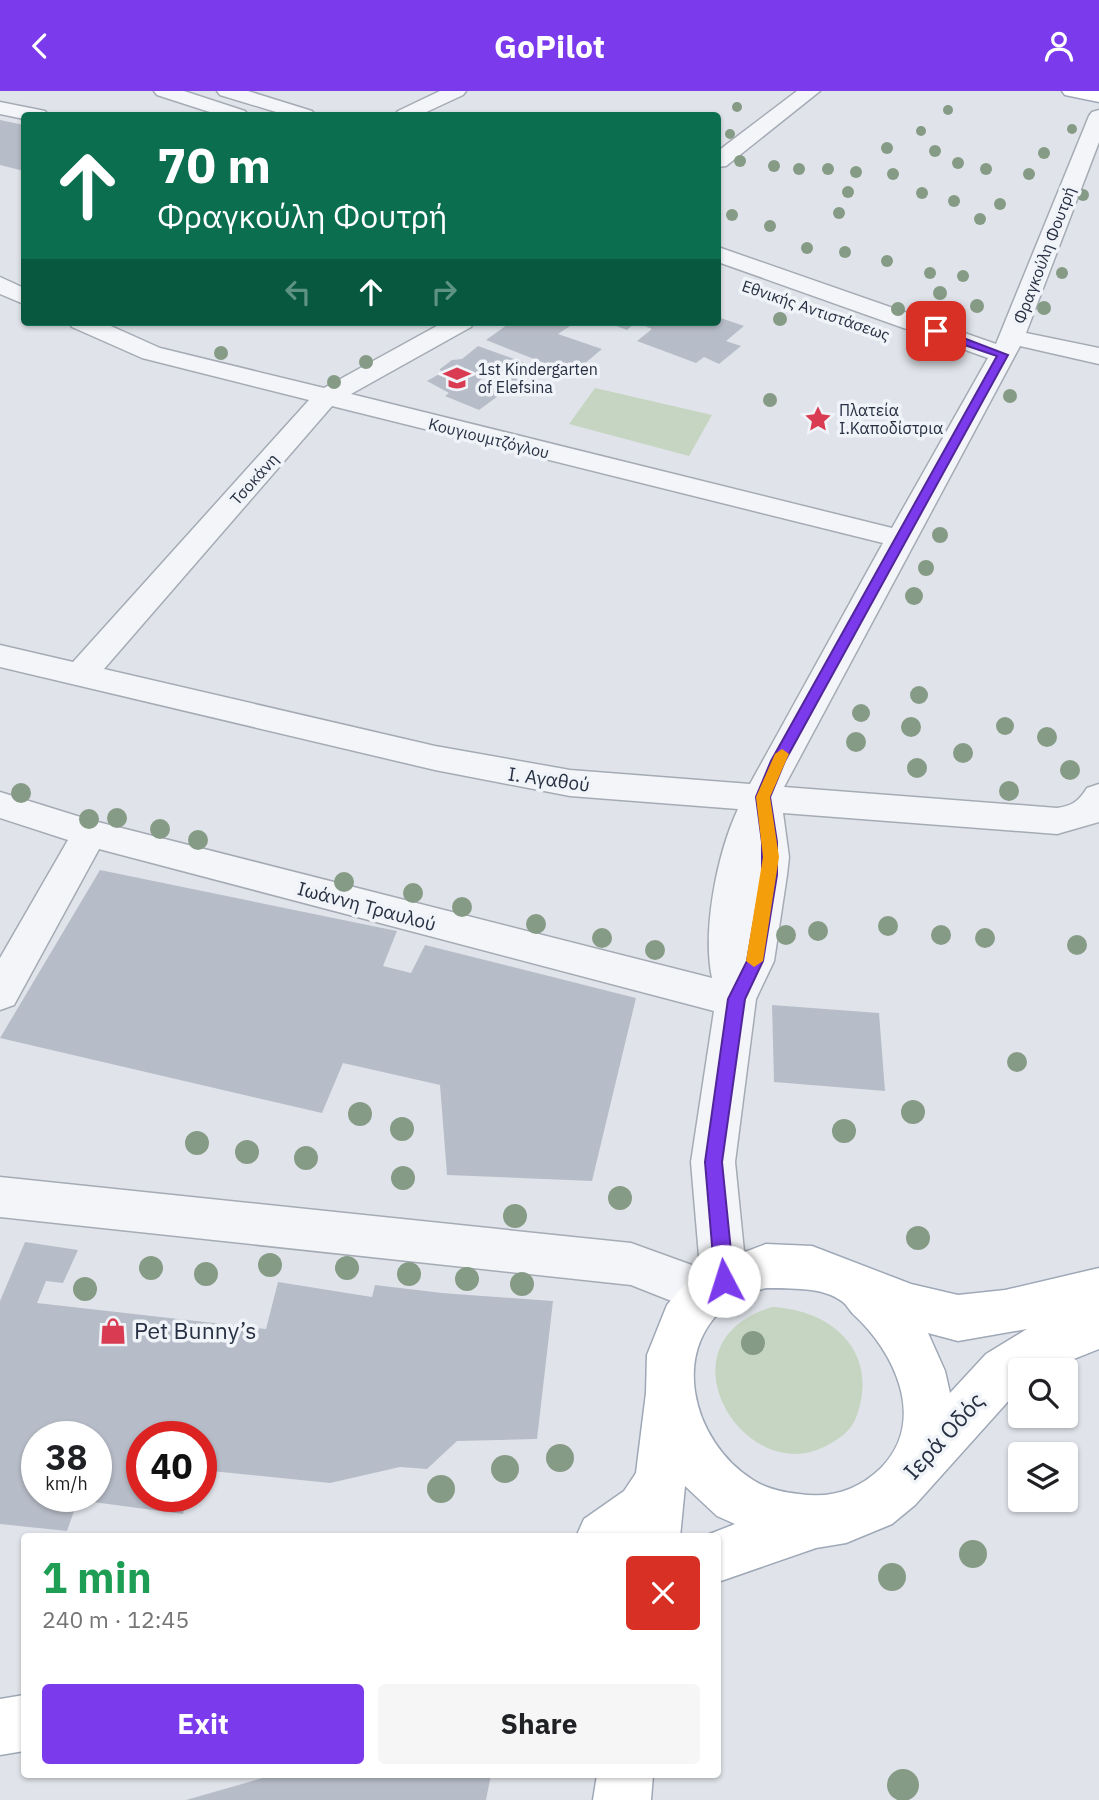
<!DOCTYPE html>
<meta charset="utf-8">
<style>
body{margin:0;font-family:"IBM Plex Sans",sans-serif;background:#f6f6f6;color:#202124;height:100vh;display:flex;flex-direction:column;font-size:26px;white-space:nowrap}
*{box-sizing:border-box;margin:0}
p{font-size:23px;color:#757577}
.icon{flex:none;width:38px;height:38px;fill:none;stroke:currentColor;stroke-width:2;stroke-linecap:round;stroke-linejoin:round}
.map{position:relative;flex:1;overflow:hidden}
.drawer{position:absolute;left:21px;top:1442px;width:700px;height:245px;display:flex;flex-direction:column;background:#fff;border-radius:7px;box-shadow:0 2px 5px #0004}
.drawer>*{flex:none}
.banner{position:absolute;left:21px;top:21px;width:700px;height:214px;border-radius:7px;box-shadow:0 2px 5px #0004;background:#0b6e4f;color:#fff;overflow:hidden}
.fabs{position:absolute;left:1008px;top:1267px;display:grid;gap:14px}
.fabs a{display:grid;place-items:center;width:70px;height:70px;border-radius:7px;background:#fff;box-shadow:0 2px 5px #0004;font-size:35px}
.speed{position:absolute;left:21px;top:1330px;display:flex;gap:14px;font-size:35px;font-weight:700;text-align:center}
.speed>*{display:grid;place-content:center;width:91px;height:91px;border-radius:50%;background:#fff;box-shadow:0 2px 5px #0004;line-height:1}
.speed small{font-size:18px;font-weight:400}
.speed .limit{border:10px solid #d22;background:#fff;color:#111}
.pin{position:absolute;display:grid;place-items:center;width:60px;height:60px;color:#fff;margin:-30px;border-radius:14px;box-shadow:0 4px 10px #0006}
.me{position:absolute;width:77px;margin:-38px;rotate:355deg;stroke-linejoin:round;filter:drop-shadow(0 0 5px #0008)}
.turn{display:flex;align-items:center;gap:24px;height:147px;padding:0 21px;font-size:32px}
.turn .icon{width:91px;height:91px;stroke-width:2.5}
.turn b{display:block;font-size:49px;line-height:60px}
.lanes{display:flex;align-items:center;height:66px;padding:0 21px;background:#0003;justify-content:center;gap:35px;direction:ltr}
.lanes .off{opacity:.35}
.round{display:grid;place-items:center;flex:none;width:74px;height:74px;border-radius:7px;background:#f6f6f6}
.head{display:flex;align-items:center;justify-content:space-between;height:119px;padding:0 21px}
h1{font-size:42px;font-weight:700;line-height:52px;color:#1e9e55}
.action{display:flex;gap:14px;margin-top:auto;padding:14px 21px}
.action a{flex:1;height:80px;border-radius:7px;background:#7c3aed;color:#fff;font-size:28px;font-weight:700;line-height:80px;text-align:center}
.action a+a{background:#f6f6f6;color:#202124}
header{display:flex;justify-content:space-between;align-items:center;height:91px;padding:0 21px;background:#7c3aed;color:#fff;font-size:32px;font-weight:700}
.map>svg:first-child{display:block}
</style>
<header><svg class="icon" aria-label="back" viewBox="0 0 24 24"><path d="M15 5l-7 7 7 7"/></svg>GoPilot<svg class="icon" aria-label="person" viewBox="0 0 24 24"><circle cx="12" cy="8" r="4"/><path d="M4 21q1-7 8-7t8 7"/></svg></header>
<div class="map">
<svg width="1099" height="1709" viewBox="0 0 1099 1709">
<rect width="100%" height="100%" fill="#e0e4ea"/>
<path fill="#c6d5c1" d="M595,297L712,324L689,365L569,333Z
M772,1216C833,1219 879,1261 857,1324C852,1340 838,1349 824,1356C743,1396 655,1251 772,1216Z"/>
<path fill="#b7bdc8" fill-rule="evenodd" d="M0,29L24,34V80L0,74Z
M718,226L744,235L726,250L741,255L719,273L704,266L696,272L637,250L652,238L636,231L627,239L606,231H718Z
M511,231H576L558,243L602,258L572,283L486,249Z
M478,255L539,277L513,295L485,285L479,290L505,300L479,319L445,305L449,302L427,290L441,282L440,278L452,269L462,268Z
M100,779L397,840L383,875L411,882L425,854L636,907L592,1090L447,1084L440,994L343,972L322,1022L0,947Z
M772,914L879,922L885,1000L774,991Z
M25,1151L78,1159L63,1192L46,1190L37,1212L266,1238L278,1191L372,1206L375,1194L442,1202L553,1210L537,1348L457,1350L427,1378L400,1376L330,1392L201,1379V1346H142V1405H187L183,1423L78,1409L67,1440L0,1433V1210ZM37,1346H96V1405H37Z
M273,1684H491L486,1709H186Z"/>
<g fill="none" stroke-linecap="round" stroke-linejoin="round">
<defs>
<path id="minor" d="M154,0H184L245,20L248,24H219L157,4Z
M217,0H248L312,20L315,24H286L220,4Z
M440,0H466L463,4L420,24H395L398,20Z
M797,0H820L726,75L718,76V60Z
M0,11L45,20L48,24H24V28L0,23Z
M1099,19V51L1026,242L1099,257V273L1020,255L784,696L1057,717C1072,715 1079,710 1087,697L1099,693V731L1057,743L783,722L789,766L787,784L774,870L756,908L735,1071L747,1190L740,1205L726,1211L723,1218L707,1224L631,1194L0,1126V1086L631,1152L700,1177L691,1071L714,920L99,758L14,914L0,919V867L68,749L0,727V701L90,729L712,887C702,839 717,763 738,718L570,705L435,679L0,576V554L73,571L309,309L142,267L72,236L69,231H102L160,257L324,297L444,231H474L471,236L351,303L892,437L988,267L718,171V156L996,253L1089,25L1092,21ZM332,315L883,452L750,693L570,679L435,655L104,578Z
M0,186L24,197V213L0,203Z"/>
<path id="major" d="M1062,0H1099V11L1065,4Z
M766,1153L812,1155L911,1193L958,1204L1005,1199L1099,1177V1258L1046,1279H1020V1297L915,1414L892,1433L846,1452L816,1457L718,1491V1446H702L735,1433L717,1425L685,1395L680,1446H576L584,1428L624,1400L636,1382L646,1302L647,1264L667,1214L691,1186L708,1175ZM766,1197C791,1198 822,1195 843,1211C847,1214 849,1219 853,1223C894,1260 928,1329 881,1377C858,1399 831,1408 799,1403C783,1401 767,1398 753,1389C691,1350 666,1253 736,1208C745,1203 756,1200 766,1197ZM1027,1238L986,1263L950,1302L945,1280L928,1242L958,1250Z
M24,1604V1660L0,1664V1608Z
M597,1684H653L651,1709H593Z"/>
</defs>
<use href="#minor" stroke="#a5abb5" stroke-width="3"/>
<use href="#major" stroke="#9fa8b7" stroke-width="3"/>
<use href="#minor" fill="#f3f5f8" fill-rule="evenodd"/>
<use href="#major" fill="#fff" fill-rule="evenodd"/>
</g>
<g fill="#869b86">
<circle cx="737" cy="16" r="5"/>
<circle cx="948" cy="19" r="5"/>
<circle cx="1072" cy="38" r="5"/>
<circle cx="921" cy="40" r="5"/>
<circle cx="730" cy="43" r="5"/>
<circle cx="887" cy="57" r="6"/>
<circle cx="935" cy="60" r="6"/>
<circle cx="1044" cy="62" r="6"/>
<circle cx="740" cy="70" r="6"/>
<circle cx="958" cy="72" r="6"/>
<circle cx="774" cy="75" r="6"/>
<circle cx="799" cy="78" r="6"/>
<circle cx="828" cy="78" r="6"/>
<circle cx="986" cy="78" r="6"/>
<circle cx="856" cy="81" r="6"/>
<circle cx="893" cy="83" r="6"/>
<circle cx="1029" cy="83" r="6"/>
<circle cx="848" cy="101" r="6"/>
<circle cx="922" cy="102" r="6"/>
<circle cx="1083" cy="104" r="6"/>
<circle cx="954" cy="110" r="6"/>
<circle cx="1000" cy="113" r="6"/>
<circle cx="839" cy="122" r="6"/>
<circle cx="732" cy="124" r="6"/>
<circle cx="980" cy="128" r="6"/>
<circle cx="770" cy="135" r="6"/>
<circle cx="807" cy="157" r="6"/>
<circle cx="845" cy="161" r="6"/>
<circle cx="887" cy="170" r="6"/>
<circle cx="930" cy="182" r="6"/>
<circle cx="1062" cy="182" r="6"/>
<circle cx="963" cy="185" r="6"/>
<circle cx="940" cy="202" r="7"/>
<circle cx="977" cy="215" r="7"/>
<circle cx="1044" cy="217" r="7"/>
<circle cx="898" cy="218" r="7"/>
<circle cx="780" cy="228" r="7"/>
<circle cx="221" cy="262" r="7"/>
<circle cx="366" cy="271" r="7"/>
<circle cx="334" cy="291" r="7"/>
<circle cx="1010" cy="305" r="7"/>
<circle cx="770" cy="309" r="7"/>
<circle cx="940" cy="444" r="8"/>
<circle cx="926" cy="477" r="8"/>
<circle cx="914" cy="505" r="9"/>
<circle cx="919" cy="604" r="9"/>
<circle cx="861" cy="622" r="9"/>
<circle cx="1005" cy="635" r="9"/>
<circle cx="911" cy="636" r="10"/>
<circle cx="1047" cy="646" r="10"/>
<circle cx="856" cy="651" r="10"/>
<circle cx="963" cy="662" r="10"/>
<circle cx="917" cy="677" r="10"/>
<circle cx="1070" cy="679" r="10"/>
<circle cx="1009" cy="700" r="10"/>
<circle cx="21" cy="702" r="10"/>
<circle cx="117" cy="727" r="10"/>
<circle cx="89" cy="728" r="10"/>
<circle cx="160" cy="738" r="10"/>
<circle cx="198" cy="749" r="10"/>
<circle cx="344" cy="791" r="10"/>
<circle cx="413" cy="802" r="10"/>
<circle cx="462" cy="816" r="10"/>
<circle cx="536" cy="833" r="10"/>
<circle cx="888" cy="835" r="10"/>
<circle cx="818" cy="840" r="10"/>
<circle cx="786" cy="844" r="10"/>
<circle cx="941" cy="844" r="10"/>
<circle cx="602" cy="847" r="10"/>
<circle cx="985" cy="847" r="10"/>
<circle cx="1077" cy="854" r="10"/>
<circle cx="655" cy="859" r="10"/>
<circle cx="1017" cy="971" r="10"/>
<circle cx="913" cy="1021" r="12"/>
<circle cx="360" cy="1023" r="12"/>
<circle cx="402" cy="1038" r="12"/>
<circle cx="844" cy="1040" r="12"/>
<circle cx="197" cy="1052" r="12"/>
<circle cx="247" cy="1061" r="12"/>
<circle cx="306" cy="1067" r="12"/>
<circle cx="403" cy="1087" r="12"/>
<circle cx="620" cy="1107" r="12"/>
<circle cx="515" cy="1125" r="12"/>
<circle cx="918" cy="1147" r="12"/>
<circle cx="270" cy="1174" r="12"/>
<circle cx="151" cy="1177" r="12"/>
<circle cx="347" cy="1177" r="12"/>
<circle cx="206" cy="1183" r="12"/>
<circle cx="409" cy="1183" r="12"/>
<circle cx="467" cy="1188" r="12"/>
<circle cx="522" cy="1193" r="12"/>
<circle cx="85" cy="1198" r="12"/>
<circle cx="753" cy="1252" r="12"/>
<circle cx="560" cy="1367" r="14"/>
<circle cx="505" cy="1378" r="14"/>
<circle cx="441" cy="1398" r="14"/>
<circle cx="973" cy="1463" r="14"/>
<circle cx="892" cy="1486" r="14"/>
<circle cx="903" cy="1694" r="16"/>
</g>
<path fill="#7c3aed" stroke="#51269a" stroke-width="2" d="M932,238H940L1008,264L785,670L770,706L777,751V784L763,870L745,908L722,1071L734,1190L731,1196L724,1199L718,1196L715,1190L705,1071L728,908L747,870L762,784V751L756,706L771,670L997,265L932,243Z"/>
<path fill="#f59e0b" d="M782,658L789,663L770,706L779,766L763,870L754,876L746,870L763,766L756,706L775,663Z"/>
<defs>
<symbol id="school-bare" viewBox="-9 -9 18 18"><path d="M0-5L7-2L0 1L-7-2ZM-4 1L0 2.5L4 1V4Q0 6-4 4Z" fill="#d93c52" stroke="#f0f3f8" stroke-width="2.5" paint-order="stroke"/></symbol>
<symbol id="sight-bare" viewBox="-9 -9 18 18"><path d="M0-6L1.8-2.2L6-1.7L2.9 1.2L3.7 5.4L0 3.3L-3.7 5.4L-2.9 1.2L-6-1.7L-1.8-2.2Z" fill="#d93c52" stroke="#f0f3f8" stroke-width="2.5" paint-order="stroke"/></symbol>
<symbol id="shop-bare" viewBox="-9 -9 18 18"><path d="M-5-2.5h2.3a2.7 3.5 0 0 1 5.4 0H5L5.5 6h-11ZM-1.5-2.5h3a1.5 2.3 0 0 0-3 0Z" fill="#d93c52" stroke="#f0f3f8" stroke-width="2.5" paint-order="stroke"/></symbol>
</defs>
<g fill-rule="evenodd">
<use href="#school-bare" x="438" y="268" width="38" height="38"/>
<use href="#sight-bare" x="799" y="309" width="38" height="38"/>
<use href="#shop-bare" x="94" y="1221" width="38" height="38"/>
</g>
<g text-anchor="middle" stroke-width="7" stroke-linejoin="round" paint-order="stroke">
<g font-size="16" fill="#273143" stroke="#f0f3f8">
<text transform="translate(1044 164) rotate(-69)" y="6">Φραγκούλη Φουτρή</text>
<text transform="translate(816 219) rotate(19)" y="6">Εθνικής Αντιστάσεως</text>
<text transform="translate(489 347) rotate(14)" y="6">Κουγιουμτζόγλου</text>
<text transform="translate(254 388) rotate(-48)" y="6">Τσοκάνη</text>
</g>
<g font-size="16" fill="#273143" stroke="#f0f3f8" text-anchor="start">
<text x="478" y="284">1st Kindergarten<tspan x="478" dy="18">of Elefsina</tspan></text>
<text x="839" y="325">Πλατεία<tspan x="839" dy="18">Ι.Καποδίστρια</tspan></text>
</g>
<g font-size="19" fill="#273143" stroke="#f0f3f8">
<text transform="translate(549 688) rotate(8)" y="7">Ι. Αγαθού</text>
<text transform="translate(367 815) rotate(15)" y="7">Ιωάννη Τραυλού</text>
</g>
<g font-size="23" fill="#273143" stroke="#f0f3f8" text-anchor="start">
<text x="134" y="1248">Pet Bunny’s</text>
</g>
<g font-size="23" fill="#273143" stroke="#f0f3f8">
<text transform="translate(944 1345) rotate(-48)" y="8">Ιερά Οδός</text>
</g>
</g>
</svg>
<div class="fabs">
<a><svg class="icon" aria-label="search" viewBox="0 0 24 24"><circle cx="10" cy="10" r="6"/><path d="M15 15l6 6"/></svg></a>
<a><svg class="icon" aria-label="layers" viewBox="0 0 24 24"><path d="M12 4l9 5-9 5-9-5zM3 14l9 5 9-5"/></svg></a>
</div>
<div class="speed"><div>38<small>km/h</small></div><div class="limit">40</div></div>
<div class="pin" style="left:936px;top:240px;background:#d93025"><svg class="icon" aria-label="arrive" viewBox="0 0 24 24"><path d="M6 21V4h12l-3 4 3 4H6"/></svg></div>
<svg class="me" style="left:724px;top:1190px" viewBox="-20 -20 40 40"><circle r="19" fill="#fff"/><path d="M0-13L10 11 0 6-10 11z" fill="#7c3aed"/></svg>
<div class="banner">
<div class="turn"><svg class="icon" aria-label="ahead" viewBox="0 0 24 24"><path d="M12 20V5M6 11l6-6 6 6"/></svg><div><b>70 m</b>Φραγκούλη Φουτρή</div></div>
<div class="lanes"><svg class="icon off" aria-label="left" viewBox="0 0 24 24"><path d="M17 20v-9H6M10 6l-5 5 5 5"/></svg><svg class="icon" aria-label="ahead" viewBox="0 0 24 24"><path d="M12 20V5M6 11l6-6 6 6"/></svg><svg class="icon off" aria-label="right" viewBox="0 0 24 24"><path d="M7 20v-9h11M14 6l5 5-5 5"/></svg></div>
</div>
<section class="drawer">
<div class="head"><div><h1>1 min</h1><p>240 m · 12:45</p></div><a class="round" style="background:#d93025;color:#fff"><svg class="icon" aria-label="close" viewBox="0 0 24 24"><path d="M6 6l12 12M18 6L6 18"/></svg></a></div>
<div class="action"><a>Exit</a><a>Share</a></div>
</section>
</div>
